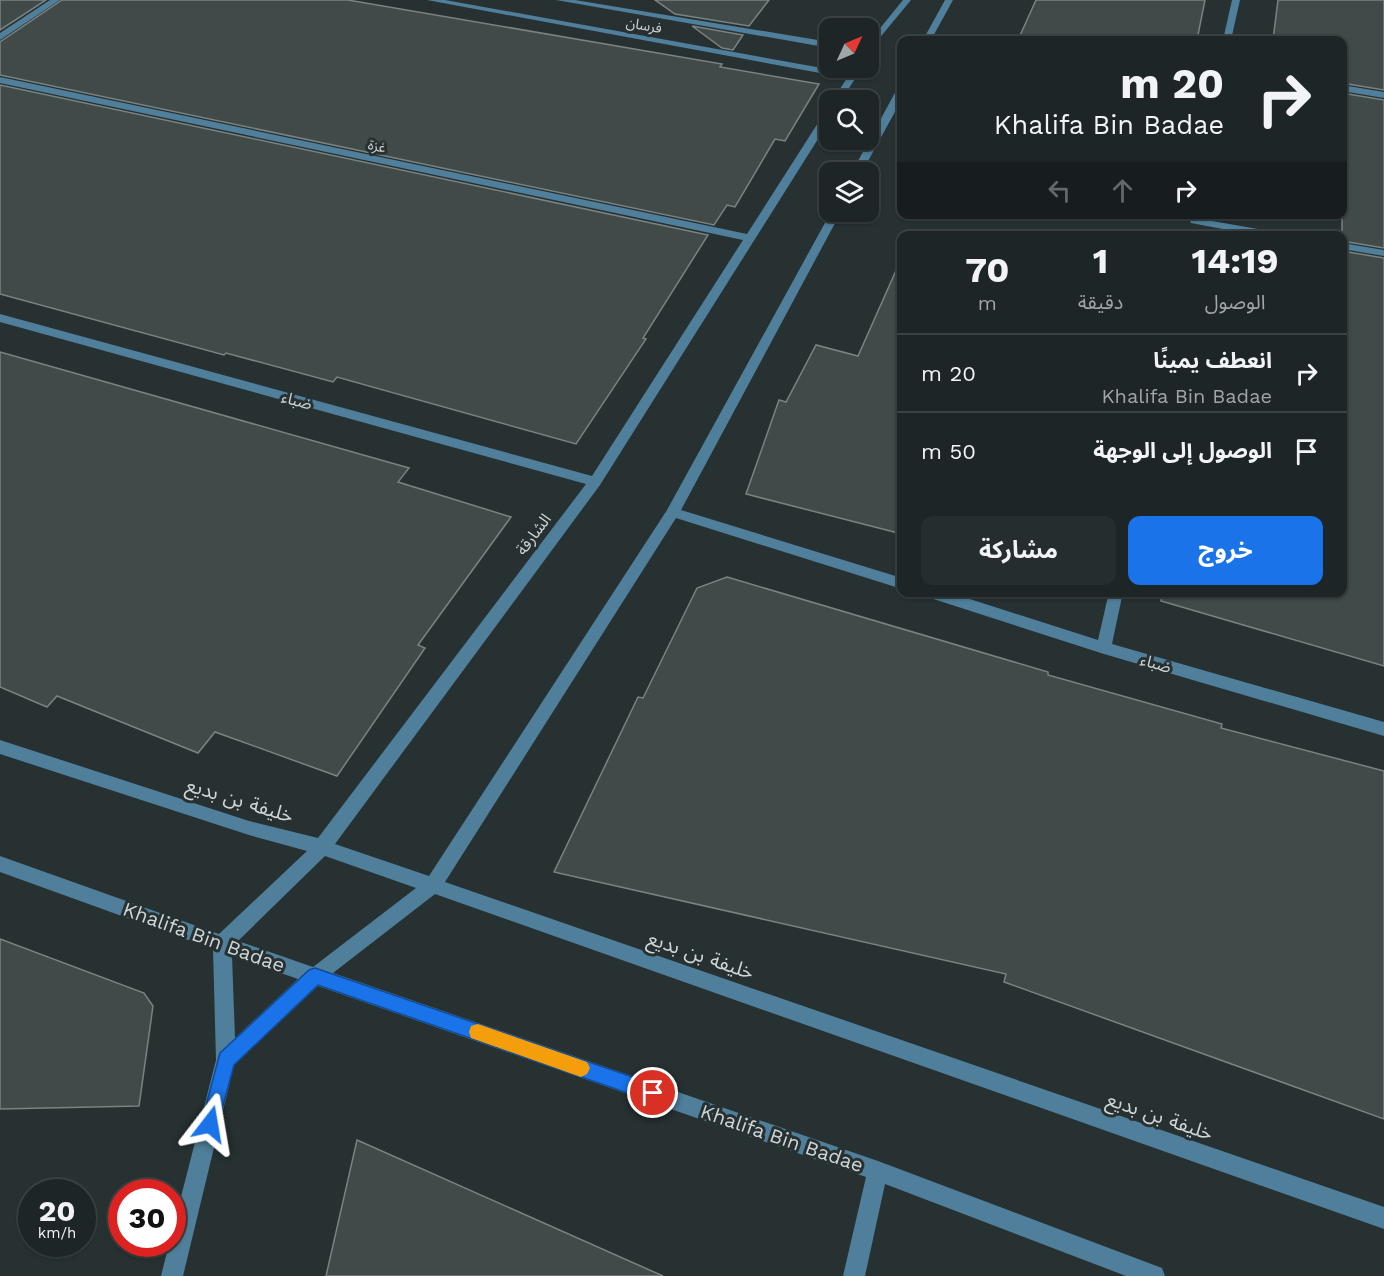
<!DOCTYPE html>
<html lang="ar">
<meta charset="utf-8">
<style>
body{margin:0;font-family:"Work Sans","Noto Sans Arabic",sans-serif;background:#252d2e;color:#f1f3f6;direction:rtl;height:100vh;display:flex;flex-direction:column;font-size:22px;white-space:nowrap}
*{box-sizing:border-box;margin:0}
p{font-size:20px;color:#a0a5a7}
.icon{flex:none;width:33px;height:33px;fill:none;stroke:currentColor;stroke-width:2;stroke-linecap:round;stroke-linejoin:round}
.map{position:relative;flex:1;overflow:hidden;direction:ltr}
.side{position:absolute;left:897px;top:231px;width:450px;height:366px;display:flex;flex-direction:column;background:#1d2526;border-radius:12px;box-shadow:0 2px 4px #0004,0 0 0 2px #3b4243;direction:rtl}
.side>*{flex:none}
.banner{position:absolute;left:897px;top:36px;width:450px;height:183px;border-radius:12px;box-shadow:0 2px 4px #0004,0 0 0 2px #3b4243;direction:rtl;background:#1d2526;color:#f1f3f6;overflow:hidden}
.needle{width:39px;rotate:46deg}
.fabs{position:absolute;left:819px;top:18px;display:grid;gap:12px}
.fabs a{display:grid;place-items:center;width:60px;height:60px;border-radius:12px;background:#1d2526;box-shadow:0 2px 4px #0004,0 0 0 2px #3b4243;font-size:30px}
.speed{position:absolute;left:18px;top:1179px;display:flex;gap:12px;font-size:30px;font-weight:700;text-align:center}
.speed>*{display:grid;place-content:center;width:78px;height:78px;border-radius:50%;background:#1d2526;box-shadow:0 2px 4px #0004,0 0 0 2px #3b4243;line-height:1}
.speed small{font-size:15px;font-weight:400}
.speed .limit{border:9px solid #d22;background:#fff;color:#111}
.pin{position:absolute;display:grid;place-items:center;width:51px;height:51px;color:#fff;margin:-26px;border:3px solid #fff;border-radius:50%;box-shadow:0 2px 6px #0007}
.me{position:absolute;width:66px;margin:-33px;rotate:14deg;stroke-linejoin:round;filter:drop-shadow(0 0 4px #0008)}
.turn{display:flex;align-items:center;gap:21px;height:126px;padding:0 24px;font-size:27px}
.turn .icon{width:78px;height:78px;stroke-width:2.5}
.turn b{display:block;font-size:42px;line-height:51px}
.lanes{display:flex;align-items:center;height:57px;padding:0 24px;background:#0003;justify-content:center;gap:30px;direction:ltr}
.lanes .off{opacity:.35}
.eta{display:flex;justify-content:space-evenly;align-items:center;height:102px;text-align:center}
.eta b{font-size:36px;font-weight:700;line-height:42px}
.button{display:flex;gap:12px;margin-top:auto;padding:12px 24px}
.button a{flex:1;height:69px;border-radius:12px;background:#1a73e8;color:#fff;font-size:24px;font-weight:700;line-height:69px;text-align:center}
.button a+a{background:#252d2e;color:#f1f3f6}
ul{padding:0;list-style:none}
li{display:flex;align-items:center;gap:18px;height:78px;padding:0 24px;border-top:2px solid #3b4243}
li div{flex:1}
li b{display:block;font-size:22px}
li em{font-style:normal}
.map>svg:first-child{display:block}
</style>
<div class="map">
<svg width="1384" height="1276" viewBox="0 0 1384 1276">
<rect width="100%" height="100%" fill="#273132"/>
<path fill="#404a48" stroke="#798381" stroke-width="1.5" d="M0,0H46L0,30Z
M62,0H348L722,64L720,67L819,84L785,141L775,139L735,207L727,205L714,225L0,75V42Z
M655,0H769L749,26L675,14Z
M1036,0H1205L1197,40H1018Z
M1278,0H1384V90L1342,83V40H1273Z
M692,26L743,35L733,50L722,48Z
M0,85L708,235L643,338L646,339L576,444L337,377L333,382L226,353L224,355L0,294Z
M1342,93L1384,100V248L1342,241Z
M1342,251L1384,258V666L1161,601L1162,592H1342Z
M902,257V534L746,494L779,400L786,402L816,345L858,356Z
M0,352L409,468L398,482L511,517L418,645L425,648L337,776L215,732L198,753L57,696L47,707L0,687Z
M727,577L1048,672V675L1222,724L1221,728L1384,771V1119L1004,982L1006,974L554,872L638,697L643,698L697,588Z
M0,939L144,993L153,1006L139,1106L0,1109Z
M357,1140L663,1276H326Z"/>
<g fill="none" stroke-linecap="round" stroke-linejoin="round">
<path fill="#4f7f9a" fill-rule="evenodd" d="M50,0H60L0,40V33Z
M427,0H445L850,73L855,68L861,70L841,100H833L847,78Z
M556,0H575L830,42V48Z
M903,0H911L868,52V43Z
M945,0H953L931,40H923Z
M1232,0H1240L1231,40H1223Z
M0,77L747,234L825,112L830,109V120L600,485L335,844L429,876L667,510L831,212H841L681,510L902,578V589L676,518L445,882L1384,1207V1229L435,894L333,973L878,1161L1154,1265L1162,1268L1165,1276H1126L885,1184L865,1276H843L866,1177L318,986L234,1065L183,1276H161L169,1244H172V1232L216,1060L213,949L0,872V856L219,934L307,851L249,835L0,754V740L249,821L318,838L586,484L0,322V314L592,476L743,240L0,83ZM325,856L416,888L313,967L238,941ZM232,956L298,979L235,1038Z
M1342,85L1384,92V98L1342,91Z
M902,86V99L862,172H852L897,89Z
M1195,218L1281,233L1286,236H1260L1191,223L1190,221Z
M1342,243L1384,250V256L1342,249Z
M922,592H948L1098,640L1109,592H1123L1112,644L1384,722V736L1104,654L924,596Z"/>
</g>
<path fill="#1a73e8" stroke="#114b97" stroke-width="1.5" d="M315,968L653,1084L659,1087L662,1093L659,1099L653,1102L318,985L234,1065L216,1131L210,1134L203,1131L201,1124L220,1053L309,970Z"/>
<path fill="#f59e0b" d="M478,1024L587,1062L590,1068L587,1074L581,1077L471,1038L469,1032L471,1026Z"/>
<g text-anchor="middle" stroke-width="6" stroke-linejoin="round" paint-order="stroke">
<g font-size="14" fill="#cfd5d6" stroke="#273132">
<text transform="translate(644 25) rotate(10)" y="5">فرسان</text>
<text transform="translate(377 146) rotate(12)" y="5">غزة</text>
</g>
<g font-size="16" fill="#cfd5d6" stroke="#273132">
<text transform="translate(297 400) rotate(15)" y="6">ضباء</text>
<text transform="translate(533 534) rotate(-53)" y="6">الشارقة</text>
<text transform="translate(1156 663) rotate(16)" y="6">ضباء</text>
</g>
<g font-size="20" fill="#cfd5d6" stroke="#273132">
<text transform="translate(240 800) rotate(17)" y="7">خليفة بن بديع</text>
<text transform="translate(204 937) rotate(20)" y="7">Khalifa Bin Badae</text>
<text transform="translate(701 955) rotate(19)" y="7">خليفة بن بديع</text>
<text transform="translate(1160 1116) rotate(19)" y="7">خليفة بن بديع</text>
<text transform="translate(782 1138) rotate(19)" y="7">Khalifa Bin Badae</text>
</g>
</g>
</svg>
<div class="fabs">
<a><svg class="needle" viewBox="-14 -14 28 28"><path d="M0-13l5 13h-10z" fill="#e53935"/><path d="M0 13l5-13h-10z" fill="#a0a5a7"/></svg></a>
<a><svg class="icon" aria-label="search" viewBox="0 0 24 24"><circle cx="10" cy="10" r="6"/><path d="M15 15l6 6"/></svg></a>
<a><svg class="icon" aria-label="layers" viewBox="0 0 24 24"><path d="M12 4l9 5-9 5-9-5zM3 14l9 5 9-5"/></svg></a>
</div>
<div class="speed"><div>20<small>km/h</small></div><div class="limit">30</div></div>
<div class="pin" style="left:653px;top:1093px;background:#d93025"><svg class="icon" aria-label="arrive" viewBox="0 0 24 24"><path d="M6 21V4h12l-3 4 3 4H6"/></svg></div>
<svg class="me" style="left:210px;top:1124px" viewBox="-20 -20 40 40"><path d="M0-17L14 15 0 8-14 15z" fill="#1a73e8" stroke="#fff" stroke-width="4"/></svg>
<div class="banner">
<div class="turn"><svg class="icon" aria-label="right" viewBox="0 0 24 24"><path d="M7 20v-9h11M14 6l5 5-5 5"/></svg><div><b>20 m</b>Khalifa Bin Badae</div></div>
<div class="lanes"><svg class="icon off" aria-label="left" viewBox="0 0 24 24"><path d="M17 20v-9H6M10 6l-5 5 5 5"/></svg><svg class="icon off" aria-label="ahead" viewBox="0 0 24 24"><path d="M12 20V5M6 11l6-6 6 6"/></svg><svg class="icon" aria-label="right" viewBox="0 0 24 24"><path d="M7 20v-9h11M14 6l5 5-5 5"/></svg></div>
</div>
<section class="side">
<div class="eta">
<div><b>14:19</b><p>الوصول</p></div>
<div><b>1</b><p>دقيقة</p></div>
<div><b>70</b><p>m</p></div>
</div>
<ul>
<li><svg class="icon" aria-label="right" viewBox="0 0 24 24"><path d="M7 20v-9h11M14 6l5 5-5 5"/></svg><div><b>انعطف يمينًا</b><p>Khalifa Bin Badae</p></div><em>20 m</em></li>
<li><svg class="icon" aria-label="arrive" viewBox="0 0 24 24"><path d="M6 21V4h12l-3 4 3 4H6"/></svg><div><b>الوصول إلى الوجهة</b></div><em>50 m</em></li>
</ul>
<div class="button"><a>خروج</a><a>مشاركة</a></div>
</section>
</div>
